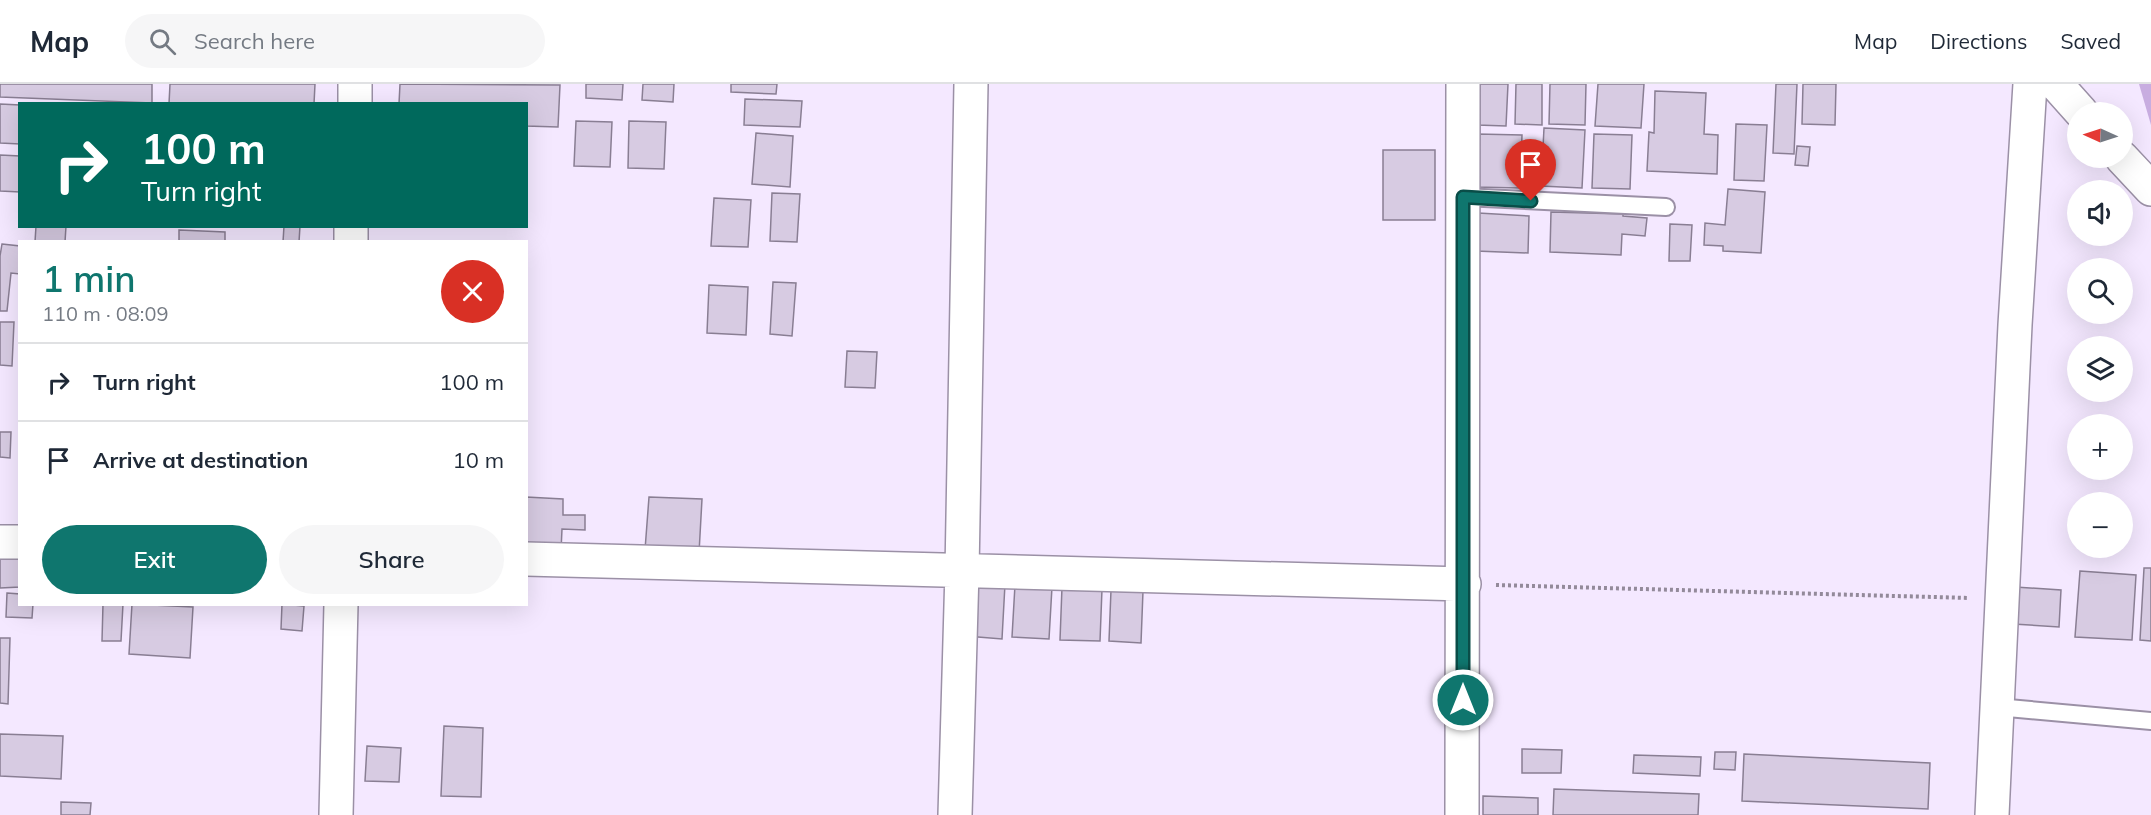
<!DOCTYPE html>
<meta charset="utf-8">
<style>
body{margin:0;font-family:Mulish,sans-serif;background:#f6f6f7;color:#1f2937;height:100vh;display:flex;flex-direction:column;font-size:22px;white-space:nowrap}
*{box-sizing:border-box;margin:0}
p{font-size:20px;color:#747a83}
.icon{flex:none;width:33px;height:33px;fill:none;stroke:currentColor;stroke-width:2;stroke-linecap:round;stroke-linejoin:round}
.map{position:relative;flex:1;overflow:hidden}
.drawer{position:absolute;left:18px;top:156px;width:510px;height:366px;display:flex;flex-direction:column;background:#fff;border-radius:0px;box-shadow:0 6px 24px #0002}
.drawer>*{flex:none}
.top-card{position:absolute;left:18px;top:18px;width:510px;height:126px;border-radius:0px;box-shadow:0 6px 24px #0002;background:#00695c;color:#fff;overflow:hidden}
.needle{width:39px;rotate:273deg}
.buttons{position:absolute;left:2067px;top:18px;display:grid;gap:12px}
.buttons a{display:grid;place-items:center;width:66px;height:66px;border-radius:50%;background:#fff;box-shadow:0 6px 24px #0002;font-size:30px}
.pin{position:absolute;display:grid;place-items:center;width:51px;height:51px;color:#fff;margin:-62px -26px;border-radius:50% 50% 50% 0;rotate:-45deg;box-shadow:0 0 6px #0007}
.pin .icon{rotate:45deg}
.me{position:absolute;width:66px;margin:-33px;rotate:0deg;stroke-linejoin:round;filter:drop-shadow(0 0 4px #0008)}
.turn{display:flex;align-items:center;gap:21px;height:126px;padding:0 24px;font-size:27px}
.turn .icon{width:78px;height:78px;stroke-width:2.5}
.turn b{display:block;font-size:42px;line-height:51px}
.round{display:grid;place-items:center;flex:none;width:63px;height:63px;border-radius:32px;background:#f6f6f7}
.headline{display:flex;align-items:center;justify-content:space-between;height:102px;padding:0 24px}
h1{font-size:36px;font-weight:600;line-height:45px;color:#0f766e}
.primary-button{display:flex;gap:12px;margin-top:auto;padding:12px 24px}
.primary-button a{flex:1;height:69px;border-radius:36px;background:#0f766e;color:#fff;font-size:24px;font-weight:600;line-height:69px;text-align:center}
.primary-button a+a{background:#f6f6f7;color:#1f2937}
ul{padding:0;list-style:none}
li{display:flex;align-items:center;gap:18px;height:78px;padding:0 24px;border-top:2px solid #e0e1e3}
li div{flex:1}
li b{display:block;font-size:22px}
li em{font-style:normal}
header{display:flex;align-items:center;gap:36px;box-sizing:border-box;height:84px;padding:0 30px;background:#fff;border-bottom:2px solid #e0e1e3}
header strong{font-size:28px}
nav{display:flex;gap:33px;margin-inline-start:auto;font-size:21px}
.search{width:420px;height:54px;background:#f6f6f7;display:flex;align-items:center;gap:15px;box-sizing:border-box;padding:0 21px;border-radius:33px;color:#747a83;font-size:22px}
.map>svg:first-child{display:block}
</style>
<header>
<strong>Map</strong>
<div class="search"><svg class="icon" aria-label="search" viewBox="0 0 24 24"><circle cx="10" cy="10" r="6"/><path d="M15 15l6 6"/></svg>Search here</div>
<nav><a>Map</a><a>Directions</a><a>Saved</a></nav>
</header>
<div class="map">
<svg width="2151" height="731" viewBox="0 0 2151 731">
<rect width="100%" height="100%" fill="#f4e8ff"/>
<path fill="#c8ade0" d="M2139,0H2151V41Z"/>
<path fill="#d7cbe2" stroke="#897e93" stroke-width="1.5" d="M0,0H152V19L0,13Z
M170,0H315L314,20H169Z
M400,0L560,1L558,43L526,42V20H399Z
M586,0H623L622,16L586,14Z
M643,0H674L673,18L642,16Z
M731,0H777L776,10L731,8Z
M1479,0H1508L1506,42L1477,41Z
M1516,0H1542V41L1515,40Z
M1550,0H1586L1585,41L1549,40Z
M1598,0H1644L1641,44L1595,42Z
M1776,0H1797L1794,70L1773,69Z
M1803,0H1836L1835,41L1802,40Z
M1655,7L1706,9L1704,50L1718,51L1717,90L1647,87L1649,48L1654,49Z
M745,15L802,17L800,43L744,41Z
M0,20L20,21V60L0,59Z
M576,37L612,38L610,83L574,82Z
M629,37L666,38L664,85L628,84Z
M1736,40L1767,41L1764,97L1734,96Z
M1544,44L1585,46L1582,104L1541,102Z
M756,49L793,52L790,103L752,100Z
M1477,50L1522,51L1520,104L1475,103Z
M1594,50L1632,51L1630,105L1592,104Z
M1797,62L1810,63L1808,82L1795,81Z
M1383,66H1435V136H1383Z
M0,71L20,72V108L0,107Z
M1728,105L1765,108L1761,169L1723,167V162L1704,161L1705,139L1725,141Z
M772,109L800,110L797,158L770,157Z
M714,114L751,116L748,163L711,162Z
M1551,128L1623,130V132L1647,134L1645,152L1622,150L1621,171L1550,168Z
M1478,129L1529,132L1528,169L1476,167Z
M1670,140L1692,141L1690,177H1669Z
M36,142H66L65,158H35Z
M284,142H300L299,158H283Z
M179,146L225,148V158H179Z
M2,160L20,162V190L11,189L7,227H0V172Z
M773,198L796,199L792,252L770,250Z
M709,201L748,203L746,251L707,249Z
M0,238H14L12,282L0,281Z
M847,267L877,268L875,304L845,303Z
M0,348H11L10,374L0,373Z
M526,413L563,415V431H585V446L562,445L561,467L526,465Z
M649,413L702,415L699,469L645,466Z
M20,472V503L0,504V473Z
M2144,484H2151V557L2140,556Z
M2080,487L2136,491L2132,556L2075,553Z
M970,498L1005,500L1002,555L966,552Z
M1015,501L1052,503L1049,555L1012,553Z
M1062,503L1102,505L1100,557L1060,556Z
M2015,503L2061,506L2059,543L2013,540Z
M1111,506L1143,507L1141,559L1109,557Z
M7,509L20,510V520H33L32,534L6,533Z
M103,520H123L121,557H102Z
M132,520L193,523L190,574L129,570Z
M282,520L304,522L302,547L281,545Z
M0,554H10L8,620L0,619Z
M444,642L483,644L481,713L441,712Z
M0,650L63,652L61,695L0,692Z
M367,662L401,664L399,698L365,697Z
M1522,665L1562,666L1561,689H1522Z
M1715,668H1736L1735,686L1714,685Z
M1744,670L1930,679L1928,725L1742,717Z
M1634,671L1701,673L1700,692L1633,689Z
M1554,705L1699,710L1698,731H1553Z
M1483,712L1538,714V731H1483Z
M61,718L91,719L90,731H61Z"/>
<g fill="none" stroke-linecap="round" stroke-linejoin="round">
<defs>
<path id="service" d="M1463,113L1666,123
M1997,623L2151,637"/>
<path id="minor" d="M2056,0L2081,28
M2122,74L2151,105
M0,458H20
M526,475L1464,500
M955,731L962,487L971,0
M1462,731L1463,0
M1992,731L2015,241L2030,0"/>
<path id="tertiary" d="M355,20V0
M351,158V142
M336,731L341,520"/>
</defs>
<use href="#service" stroke="#9b90a6" stroke-width="20"/>
<use href="#minor" stroke="#9b90a6" stroke-width="36"/>
<use href="#tertiary" stroke="#9b90a6" stroke-width="36"/>
<path stroke="#938a9a" stroke-width="4" stroke-dasharray="3 3" stroke-linecap="butt" d="M1496,501L1969,514"/>
<use href="#service" stroke="#fff" stroke-width="16"/>
<use href="#minor" stroke="#fff" stroke-width="33"/>
<use href="#tertiary" stroke="#fff" stroke-width="33"/>
</g>
<g fill="none" stroke-linecap="round" stroke-linejoin="round">
<defs>
<path id="route" d="M1463,616V113L1531,117"/>
</defs>
<use href="#route" stroke="#0a4d48" stroke-width="15"/>
<use href="#route" stroke="#0f766e" stroke-width="10"/>
</g>
</svg>
<div class="buttons">
<a><svg class="needle" viewBox="-14 -14 28 28"><path d="M0-13l5 13h-10z" fill="#e53935"/><path d="M0 13l5-13h-10z" fill="#747a83"/></svg></a>
<a><svg class="icon" aria-label="sound" viewBox="0 0 24 24"><path d="M4 9h4l5-4v14l-5-4H4zM17 9q2 3 0 6"/></svg></a>
<a><svg class="icon" aria-label="search" viewBox="0 0 24 24"><circle cx="10" cy="10" r="6"/><path d="M15 15l6 6"/></svg></a>
<a><svg class="icon" aria-label="layers" viewBox="0 0 24 24"><path d="M12 4l9 5-9 5-9-5zM3 14l9 5 9-5"/></svg></a>
<a>+</a>
<a>−</a>
</div>
<div class="pin" style="left:1531px;top:117px;background:#d93025"><svg class="icon" aria-label="arrive" viewBox="0 0 24 24"><path d="M6 21V4h12l-3 4 3 4H6"/></svg></div>
<svg class="me" style="left:1463px;top:616px" viewBox="-20 -20 40 40"><circle r="17" fill="#0f766e" stroke="#fff" stroke-width="3"/><path d="M0-11L8 9 0 5-8 9z" fill="#fff"/></svg>
<div class="top-card">
<div class="turn"><svg class="icon" aria-label="right" viewBox="0 0 24 24"><path d="M7 20v-9h11M14 6l5 5-5 5"/></svg><div><b>100 m</b>Turn right</div></div>
</div>
<section class="drawer">
<div class="headline"><div><h1>1 min</h1><p>110 m · 08:09</p></div><a class="round" style="background:#d93025;color:#fff"><svg class="icon" aria-label="close" viewBox="0 0 24 24"><path d="M6 6l12 12M18 6L6 18"/></svg></a></div>
<ul>
<li><svg class="icon" aria-label="right" viewBox="0 0 24 24"><path d="M7 20v-9h11M14 6l5 5-5 5"/></svg><div><b>Turn right</b></div><em>100 m</em></li>
<li><svg class="icon" aria-label="arrive" viewBox="0 0 24 24"><path d="M6 21V4h12l-3 4 3 4H6"/></svg><div><b>Arrive at destination</b></div><em>10 m</em></li>
</ul>
<div class="primary-button"><a>Exit</a><a>Share</a></div>
</section>
</div>
